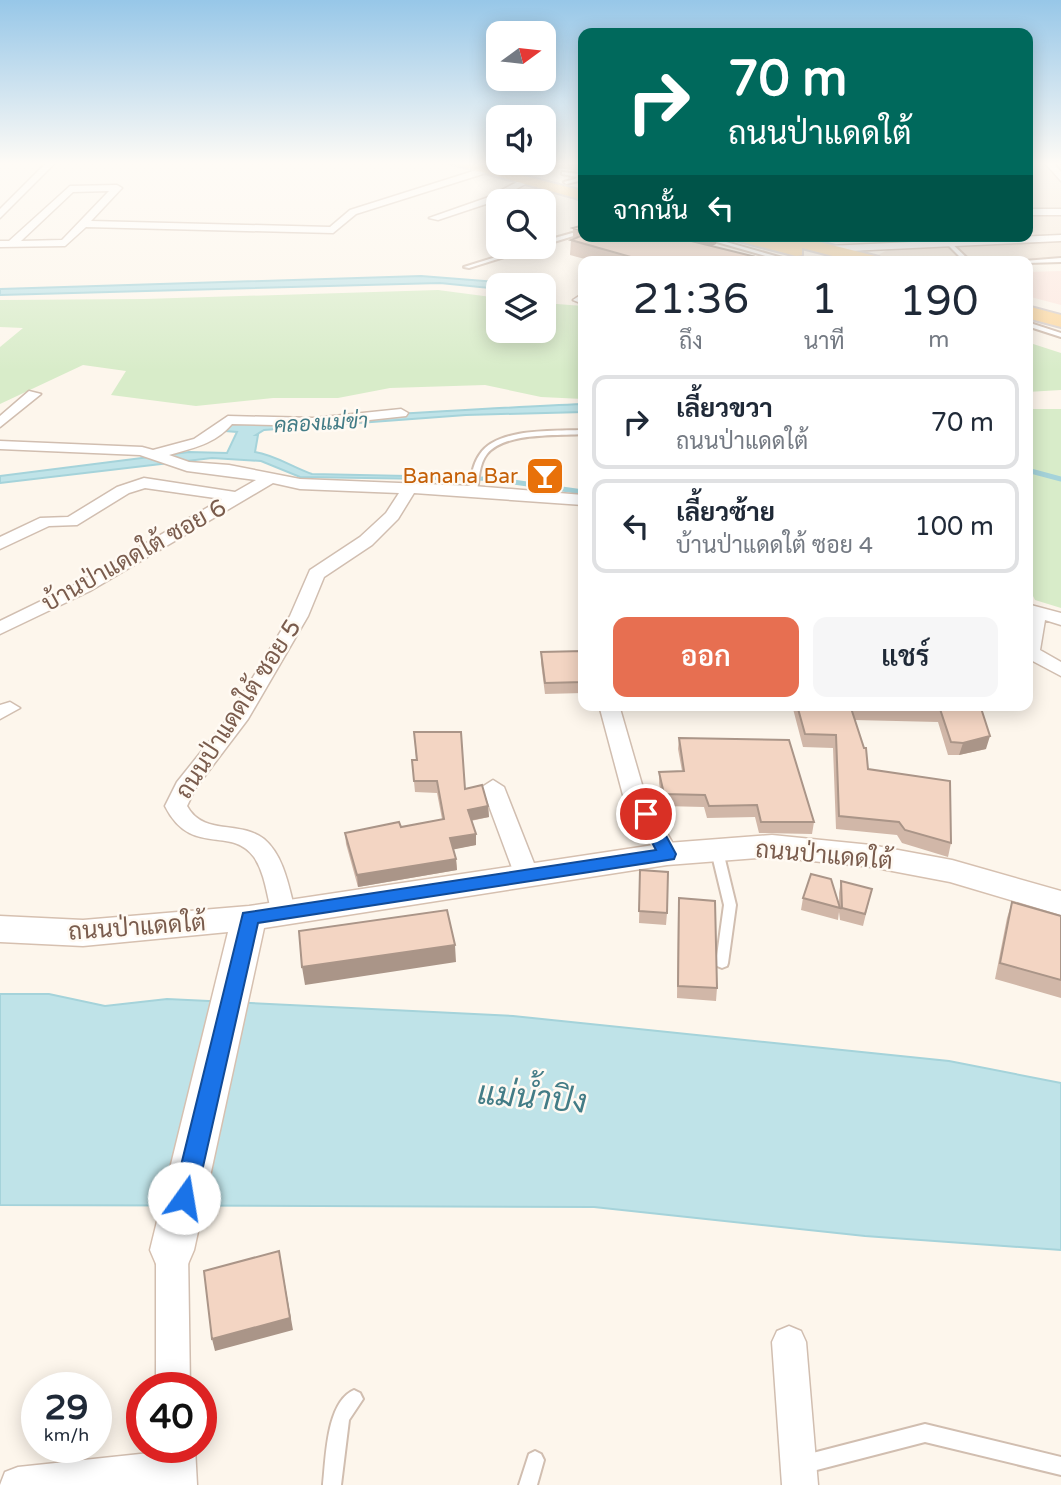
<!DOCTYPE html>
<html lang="th">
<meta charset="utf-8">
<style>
body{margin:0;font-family:"Varela Round",Sarabun,sans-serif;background:#f6f6f7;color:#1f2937;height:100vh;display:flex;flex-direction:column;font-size:26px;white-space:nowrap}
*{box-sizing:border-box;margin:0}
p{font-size:23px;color:#747a83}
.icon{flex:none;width:38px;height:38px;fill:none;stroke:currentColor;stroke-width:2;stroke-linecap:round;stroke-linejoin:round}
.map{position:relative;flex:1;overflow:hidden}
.drawer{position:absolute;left:578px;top:256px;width:455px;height:455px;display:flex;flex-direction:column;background:#fff;border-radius:14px;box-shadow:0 4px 18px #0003}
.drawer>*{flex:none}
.hud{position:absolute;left:578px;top:28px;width:455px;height:214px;border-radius:14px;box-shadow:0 4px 18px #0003;background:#00695c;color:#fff;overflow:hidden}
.needle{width:46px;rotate:75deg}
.controls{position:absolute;left:486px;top:21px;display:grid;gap:14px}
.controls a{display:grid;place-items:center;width:70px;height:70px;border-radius:14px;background:#fff;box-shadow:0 4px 18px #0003;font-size:35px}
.speed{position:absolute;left:21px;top:1372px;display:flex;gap:14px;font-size:35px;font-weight:700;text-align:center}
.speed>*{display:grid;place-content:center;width:91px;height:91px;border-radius:50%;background:#fff;box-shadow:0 4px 18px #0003;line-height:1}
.speed small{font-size:18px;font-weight:400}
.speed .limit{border:10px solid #d22;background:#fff;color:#111}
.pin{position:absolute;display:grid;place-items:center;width:60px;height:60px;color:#fff;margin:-30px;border:4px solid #fff;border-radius:50%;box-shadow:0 2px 7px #0007}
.me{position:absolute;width:77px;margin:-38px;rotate:13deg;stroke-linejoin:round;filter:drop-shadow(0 0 5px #0008)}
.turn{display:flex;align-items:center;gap:24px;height:147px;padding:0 35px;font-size:32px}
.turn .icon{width:91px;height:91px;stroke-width:2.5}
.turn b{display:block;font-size:49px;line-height:60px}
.then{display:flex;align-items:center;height:66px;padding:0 35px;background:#0003;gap:14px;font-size:26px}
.eta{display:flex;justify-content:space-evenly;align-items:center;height:119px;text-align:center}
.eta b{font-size:42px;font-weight:600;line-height:49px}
.primary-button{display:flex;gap:14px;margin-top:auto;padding:14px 35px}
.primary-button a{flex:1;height:80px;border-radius:14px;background:#e76f51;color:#fff;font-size:28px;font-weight:600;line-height:80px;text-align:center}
.primary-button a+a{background:#f6f6f7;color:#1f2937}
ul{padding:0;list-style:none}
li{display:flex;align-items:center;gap:21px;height:94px;margin:0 14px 10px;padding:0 21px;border:4px solid #e0e1e3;border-radius:14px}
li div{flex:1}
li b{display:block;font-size:26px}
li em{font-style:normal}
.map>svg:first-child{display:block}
</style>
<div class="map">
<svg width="1061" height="1485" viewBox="0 0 1061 1485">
<rect width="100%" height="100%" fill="#fdf6ec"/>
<path fill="#f5e8da" d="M1027,163H1061V236L1038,237L1027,229Z
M1027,232L1041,241L1061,240V263L889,261L874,257L901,243L892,236H1027Z"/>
<path fill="#fde8e0" d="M1061,271V305L1027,296V272Z"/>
<path fill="#d8ecc9" d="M438,290L499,298V331H544V303L583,306V399L541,397L485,385L390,388L338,398H273L196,406L111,395L126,371L83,365L0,404V347L23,328L0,327V300L144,299Z
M1027,342L1061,353V390L1027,392Z
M1027,409H1061V608L1035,600L1027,584Z"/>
<path fill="#bfe3e8" stroke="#a5d3da" stroke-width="2" d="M421,276L537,285H499V289L440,283L0,295V289Z
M583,404V412L466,415L264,430L256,435H258L255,452C275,455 292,467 312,474L504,478L498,480L300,477L261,461L212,458L0,483V476L189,452L227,453L237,432L224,431L233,421C350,418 466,409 583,404Z
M0,994H49L105,1006L167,999L513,1016L949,1061L1061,1083V1250L865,1236L594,1207L0,1205Z"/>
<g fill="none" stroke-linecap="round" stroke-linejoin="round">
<path stroke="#a5d3da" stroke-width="5" d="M1027,470L1061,479
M493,479L583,492"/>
<defs>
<path id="lane" d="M562,172L579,174L582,172L583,175L579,181L566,184L564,182L575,179L577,177L562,174Z
M583,230V233L544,245V241Z
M696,236H705L793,261H783Z
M939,236H944L970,261H964Z
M528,247H536L469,268L464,267Z
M1061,258V262L1027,263V261H1024Z
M1027,322L1061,333V337L1027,326Z
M583,430V434C557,436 505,432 487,454C479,464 479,479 477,491L473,493L469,491C471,479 472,465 480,454C497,428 554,431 583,430Z
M717,847L721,848L723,851L736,905L728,963L727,966L722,968L717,966L716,963L724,905L711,851L713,848Z
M354,1390L360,1393L363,1399L349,1420L341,1485H323C326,1459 326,1402 354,1390Z
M925,1424L1061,1457V1475L925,1442L805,1473L799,1470L796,1464L799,1458L805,1455Z
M535,1451L541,1454L544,1460L537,1485H519L529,1454Z"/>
<path id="street" d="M46,163H55L0,218V209Z
M1045,163H1054L1061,172V181Z
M483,168L486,173L356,214L333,233L86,227L65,246L0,247V241H9L70,186L117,185L122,188L91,221L330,227L350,210ZM109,191L62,240L21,241L73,192Z
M523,179L531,181L492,202L438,220L429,218L486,198Z
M1027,209H1061V215H1027Z
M1061,235V241L828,252L823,249L828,246Z
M579,296H583V304L573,300Z
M29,391L41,394L0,427V416Z
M401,409L408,413L406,416L314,426L232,424C215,444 193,448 169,455L189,462L229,465L300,479L473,486L583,495V505L414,493L398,519L372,545L324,577L308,616L248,719L195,789L187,806C203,836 240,820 264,839C285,857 289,889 296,914L293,920L284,923L275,920L272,914C267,896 265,873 254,857C231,825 191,858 165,806L177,782L229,717L290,616L310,570L360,537L386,513L399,493L300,489L273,483L90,591L0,634V621L78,583L222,499L145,488L129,493L77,525L49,526L0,549V537L40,518L68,517L117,487L144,478L235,492L256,480L187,471L140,455L0,449V441L142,447L153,450L194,439L228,416L314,418Z
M1027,604L1061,613V625L1045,620L1040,650L1061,662V676L1027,658Z
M10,702L20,708L0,719V705Z
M599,705H619L645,795L679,854L675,860H659L623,795Z
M493,780L504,787L539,876L535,882H519L515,876L482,787Z
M172,1236L183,1240L188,1250L190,1388H156V1250L161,1240Z
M789,1326L801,1331L806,1342L818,1485H782L772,1342L777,1331Z
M159,1447H195L197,1485H0L5,1472L18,1467L159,1452Z"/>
<path id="secondary" d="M772,835L871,845L952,860L1061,891V915L950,882L871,867L772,857L667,865L264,928L194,1250L188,1264L172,1270L156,1264L150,1250L228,932L83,946L0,942V916L83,920L249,906L667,843Z"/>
<path id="primary" d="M449,163H474L583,191V200Z
M729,236L770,239L768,236H796L879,257L881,261H852L802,248V255L796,256L731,239Z
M1027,306L1061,315V327L1027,318Z"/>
</defs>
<use href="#lane" stroke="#d1beb0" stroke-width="4"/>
<use href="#street" stroke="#d1beb0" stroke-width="3"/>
<use href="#secondary" stroke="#d6c0b0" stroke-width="3"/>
<use href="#primary" stroke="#dad1cd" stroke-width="4"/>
<use href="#lane" fill="#fff" fill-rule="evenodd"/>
<use href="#street" fill="#fff" fill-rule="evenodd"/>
<use href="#secondary" fill="#fff" fill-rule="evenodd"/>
<use href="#primary" fill="#fbd9a5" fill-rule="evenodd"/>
</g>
<path fill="#d1b7a8" d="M543,163H583V171L543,167Z
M583,225V236H717L716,244L712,246L752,261H592L570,255L571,240L573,239V228Z
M583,651V693L545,694L541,663V652Z
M792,705H980L986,749L959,755H948L938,722L855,720L868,769L951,843L948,857L902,843L897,835L836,829L833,748L803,747Z
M414,732L465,789L488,806L489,817L471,821L476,845L453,849L456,859L457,870L358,887L346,844L345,833L401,827L442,819L437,793L415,792L412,760H416Z
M679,738L814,822L812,834L759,833L755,817L707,818L704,807L663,806L659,783V772L682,771L678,749Z
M841,881L872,889L863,926L840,920L839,912L838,920L801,910L803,898L839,904V893Z
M640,882L667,913L666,925L639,923Z
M679,898L717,988L716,1001L677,998L678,910Z
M1012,902L1061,916V998L995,979L1007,918Z"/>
<path fill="#aa9588" d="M702,236H717L716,244L690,255L691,241Z
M752,256V261H740Z
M990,736L986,749L959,755L963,743Z
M488,806L489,817L468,821V810Z
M476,834V845L451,850L450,838Z
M456,859L457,870L358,887L357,875Z
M455,945L456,962L305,985L302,967Z
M279,1251L293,1330L215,1351L212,1339Z"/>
<path fill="#f3d5c3" stroke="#aa9588" stroke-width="2" d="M583,225V231L573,228Z
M583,235V236H702L691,241L752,256L740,261H645L571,240Z
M583,651V682L545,683L541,652Z
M797,705H980L990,736L963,743L951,742L940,709L851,708L864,748H866L868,769L950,781L951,843L905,830L899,822L839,816L836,735L805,734Z
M414,732H461L465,789L482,785L488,806L468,810L476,834L450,838L456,859L357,875L345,833L399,822L401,827L444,819L437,781H414L412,760H417Z
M679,738L789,740L814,822H761L757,805L709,806L705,795L664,794L659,772L684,771Z
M640,870L668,872L667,913L639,911Z
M811,874L831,879L840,908L803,898Z
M841,881L872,889L865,914L842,908Z
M679,898L715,901L717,988L678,986Z
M1012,902L1061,916V980L1000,963Z
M447,910L455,945L302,967L299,931Z
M279,1251L290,1318L212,1339L204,1271Z"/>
<linearGradient id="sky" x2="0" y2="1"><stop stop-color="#97c7e8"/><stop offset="0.44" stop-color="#fefbf6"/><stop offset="1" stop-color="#fefbf6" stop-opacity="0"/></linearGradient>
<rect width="1061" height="371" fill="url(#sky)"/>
<path fill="#1a73e8" stroke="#114b97" stroke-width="2" d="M646,809L652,810L676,854L674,859L258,923L196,1198L192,1205L184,1208L176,1205L173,1198L243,913L656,850L637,814Z"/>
<defs>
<symbol id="bar-square" viewBox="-11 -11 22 22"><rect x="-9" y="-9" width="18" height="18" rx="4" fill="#e8710a" stroke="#fffaf3"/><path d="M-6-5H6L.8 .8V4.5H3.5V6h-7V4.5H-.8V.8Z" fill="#fff"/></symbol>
</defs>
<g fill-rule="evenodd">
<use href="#bar-square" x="523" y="454" width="44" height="44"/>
</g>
<g text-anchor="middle" stroke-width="5" stroke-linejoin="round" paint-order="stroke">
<g font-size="21" font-style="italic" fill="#437c86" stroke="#fffaf3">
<text transform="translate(321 423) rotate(-3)" y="7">คลองแม่ข่า</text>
</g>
<g font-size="21" fill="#c56008" stroke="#fffaf3" text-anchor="end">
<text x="518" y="483">Banana Bar</text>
</g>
<g font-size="24" fill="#7a5c4d" stroke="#fffaf3">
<text transform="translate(134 555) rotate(-29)" y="8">บ้านป่าแดดใต้ ซอย 6</text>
<text transform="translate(238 709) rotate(-57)" y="8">ถนนป่าแดดใต้ ซอย 5</text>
<text transform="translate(824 855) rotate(5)" y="8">ถนนป่าแดดใต้</text>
<text transform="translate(137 927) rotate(-4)" y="8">ถนนป่าแดดใต้</text>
</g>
<g font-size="32" font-style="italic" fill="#437c86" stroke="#fffaf3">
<text transform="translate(532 1097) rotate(5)" y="11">แม่น้ำปิง</text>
</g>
</g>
</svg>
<div class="controls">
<a><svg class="needle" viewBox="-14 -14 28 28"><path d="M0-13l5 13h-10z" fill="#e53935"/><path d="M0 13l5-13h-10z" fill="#747a83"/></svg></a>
<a><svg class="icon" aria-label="sound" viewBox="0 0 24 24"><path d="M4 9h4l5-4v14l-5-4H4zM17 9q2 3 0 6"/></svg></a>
<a><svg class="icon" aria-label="search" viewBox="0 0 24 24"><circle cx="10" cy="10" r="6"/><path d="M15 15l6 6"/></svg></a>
<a><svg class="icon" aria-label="layers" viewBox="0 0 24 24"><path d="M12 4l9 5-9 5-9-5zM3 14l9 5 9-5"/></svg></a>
</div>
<div class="speed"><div>29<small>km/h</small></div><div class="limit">40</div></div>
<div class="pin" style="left:646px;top:814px;background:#d93025"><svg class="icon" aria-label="arrive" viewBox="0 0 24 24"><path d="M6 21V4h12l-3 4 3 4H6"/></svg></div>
<svg class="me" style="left:184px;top:1198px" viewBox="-20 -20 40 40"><circle r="19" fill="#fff"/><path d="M0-13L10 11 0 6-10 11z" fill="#1a73e8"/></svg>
<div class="hud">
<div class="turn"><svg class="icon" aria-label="right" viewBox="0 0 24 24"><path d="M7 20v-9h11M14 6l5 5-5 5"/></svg><div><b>70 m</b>ถนนป่าแดดใต้</div></div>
<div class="then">จากนั้น<svg class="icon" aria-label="left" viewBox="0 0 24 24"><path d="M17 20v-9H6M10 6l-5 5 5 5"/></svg></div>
</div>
<section class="drawer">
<div class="eta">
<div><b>21:36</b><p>ถึง</p></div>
<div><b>1</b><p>นาที</p></div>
<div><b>190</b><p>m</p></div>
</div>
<ul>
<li><svg class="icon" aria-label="right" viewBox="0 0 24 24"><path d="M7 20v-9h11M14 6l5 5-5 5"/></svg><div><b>เลี้ยวขวา</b><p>ถนนป่าแดดใต้</p></div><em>70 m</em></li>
<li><svg class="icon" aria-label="left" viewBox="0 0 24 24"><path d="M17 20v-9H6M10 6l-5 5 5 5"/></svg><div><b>เลี้ยวซ้าย</b><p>บ้านป่าแดดใต้ ซอย 4</p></div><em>100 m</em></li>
</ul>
<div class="primary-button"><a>ออก</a><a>แชร์</a></div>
</section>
</div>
